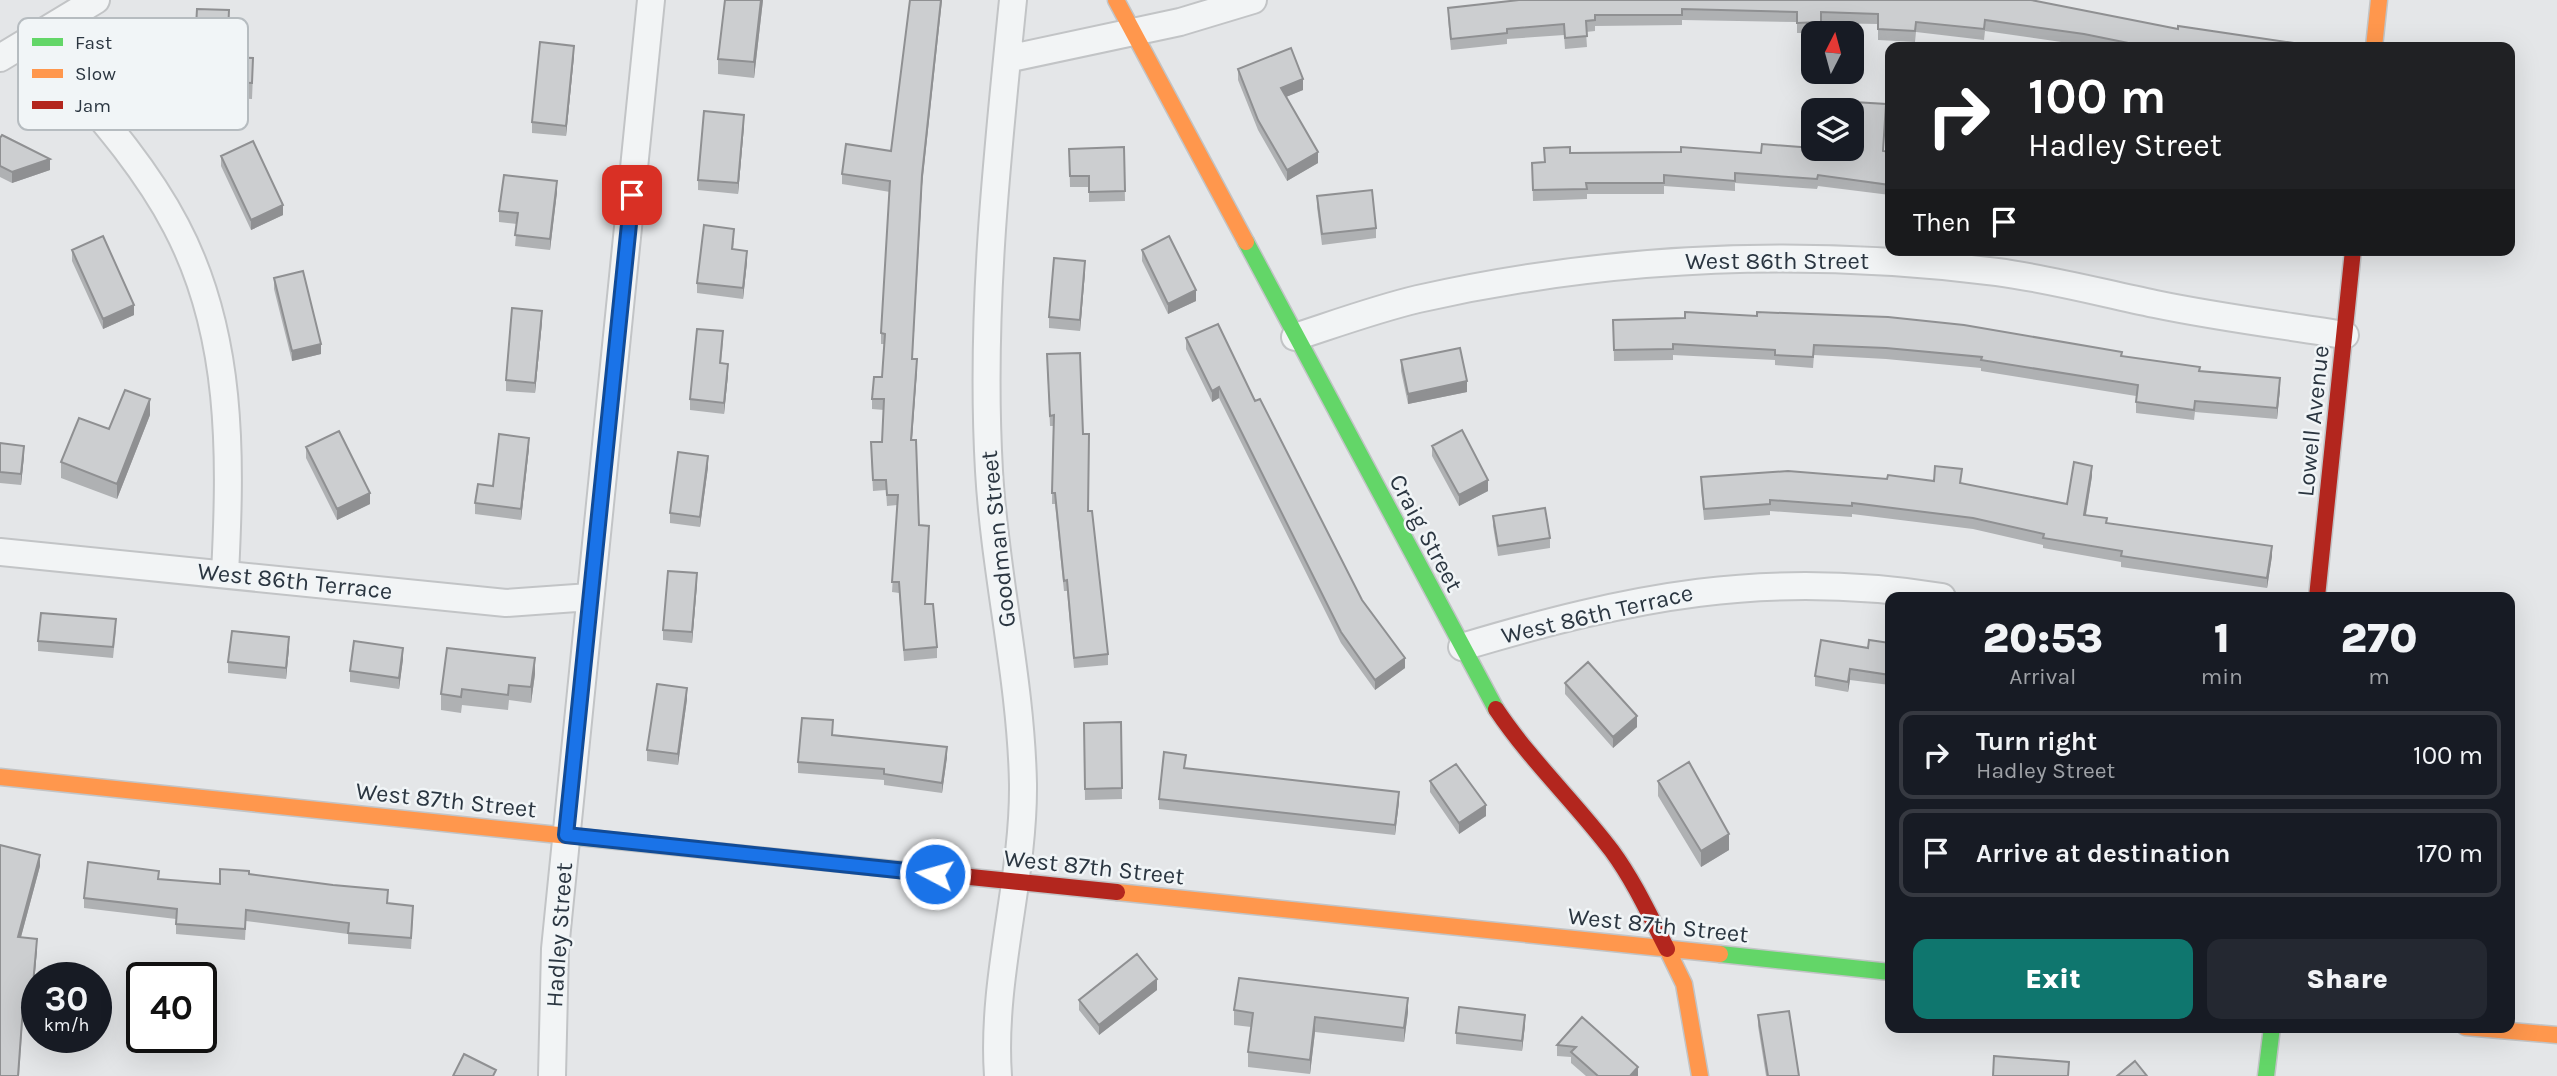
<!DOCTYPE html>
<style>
body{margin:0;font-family:Karla,sans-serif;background:#242831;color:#f1f3f6;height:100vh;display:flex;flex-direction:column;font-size:26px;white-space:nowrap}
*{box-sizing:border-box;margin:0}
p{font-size:23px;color:#9ea1a6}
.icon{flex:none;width:38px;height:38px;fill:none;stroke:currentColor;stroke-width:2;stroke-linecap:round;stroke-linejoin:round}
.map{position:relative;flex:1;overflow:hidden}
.sheet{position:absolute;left:1885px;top:592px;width:630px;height:441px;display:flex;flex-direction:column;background:#171b24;border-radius:14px;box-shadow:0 7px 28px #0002}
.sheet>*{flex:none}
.banner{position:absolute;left:1885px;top:42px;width:630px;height:214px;border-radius:14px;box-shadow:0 7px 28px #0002;background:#202124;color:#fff;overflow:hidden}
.needle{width:46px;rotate:6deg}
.controls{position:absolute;left:1801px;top:21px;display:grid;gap:14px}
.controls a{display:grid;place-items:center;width:63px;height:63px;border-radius:14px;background:#171b24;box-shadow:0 7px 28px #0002;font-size:35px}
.speed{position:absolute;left:21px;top:962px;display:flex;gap:14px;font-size:35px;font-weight:700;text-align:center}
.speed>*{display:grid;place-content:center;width:91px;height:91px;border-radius:50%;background:#171b24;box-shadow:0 7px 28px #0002;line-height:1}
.speed small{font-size:18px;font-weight:400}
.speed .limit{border:4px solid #111;border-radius:10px;background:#fff;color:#111}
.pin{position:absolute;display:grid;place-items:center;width:60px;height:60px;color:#fff;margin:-30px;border-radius:14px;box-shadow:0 4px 10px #0006}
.me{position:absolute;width:77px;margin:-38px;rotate:276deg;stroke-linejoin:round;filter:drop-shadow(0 0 5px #0008)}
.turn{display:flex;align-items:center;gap:24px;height:147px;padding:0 28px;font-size:32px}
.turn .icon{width:91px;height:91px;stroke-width:2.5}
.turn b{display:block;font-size:49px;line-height:60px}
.then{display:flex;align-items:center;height:66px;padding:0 28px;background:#0003;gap:14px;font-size:26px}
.eta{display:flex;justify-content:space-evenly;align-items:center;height:119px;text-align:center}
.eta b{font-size:42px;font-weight:800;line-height:49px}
.button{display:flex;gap:14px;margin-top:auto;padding:14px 28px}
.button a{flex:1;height:80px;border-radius:14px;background:#0f766e;color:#fff;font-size:28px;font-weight:800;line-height:80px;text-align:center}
.button a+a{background:#242831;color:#f1f3f6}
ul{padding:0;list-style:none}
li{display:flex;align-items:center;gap:21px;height:88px;margin:0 14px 10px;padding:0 14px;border:4px solid #363941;border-radius:14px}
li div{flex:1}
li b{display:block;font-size:26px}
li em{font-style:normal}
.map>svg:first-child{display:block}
</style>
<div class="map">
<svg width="2557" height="1076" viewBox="0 0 2557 1076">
<rect width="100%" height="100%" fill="#e4e6e8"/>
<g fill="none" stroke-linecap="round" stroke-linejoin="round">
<defs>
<path id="street" d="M35,40C84,99 140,157 176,226C233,334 231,455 225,574
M0,58L96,0
M1007,59L1180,22L1253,0
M1295,337C1335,324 1376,309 1418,299C1609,256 1803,248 1997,272C2050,279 2102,293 2155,304C2217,317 2281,325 2345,335
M0,552L506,603L590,597
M1462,647C1629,597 1767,569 1942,597
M552,1076L555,949L651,0
M998,1076C991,979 1024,880 1023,784C1021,679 995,576 989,471C980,313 997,157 1013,0"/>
<path id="fast" d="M1246,242L1496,709
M578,837L902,870
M1720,954L1890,972
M2266,1076L2272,1027"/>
<path id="slow" d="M1116,0L1246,242
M2374,47L2379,0
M0,777L578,837
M1117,892L1720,954
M1667,949L1684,984L1700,1076
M2465,1027L2557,1035"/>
<path id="jam" d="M2317,597L2353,250
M1496,709C1530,760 1575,802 1612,851C1634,881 1650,916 1667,949
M902,870L1117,892"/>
</defs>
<use href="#street" stroke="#c2c4c6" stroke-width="30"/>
<use href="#fast" stroke="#c2c4c6" stroke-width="19"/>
<use href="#slow" stroke="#c2c4c6" stroke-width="19"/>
<use href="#jam" stroke="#c2c4c6" stroke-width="19"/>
<use href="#street" stroke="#f2f4f5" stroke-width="26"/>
<use href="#fast" stroke="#63d668" stroke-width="16"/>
<use href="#slow" stroke="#ff974d" stroke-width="16"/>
<use href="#jam" stroke="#b3261e" stroke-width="16"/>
</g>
<path fill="#afb1b3" d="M725,0H763L754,78L718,74V59Z
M2031,0L2178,29L2314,47H2096L1985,31L1984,40L1916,32L1915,42L1878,40V24L1821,23V33H1797V22L1682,20V25L1595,26V31L1586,32L1587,47L1565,49L1564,35L1507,39V44L1451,50L1448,19V8Z
M229,26L227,57L253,74L252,99L193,96V80Z
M574,56L566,136L532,133V122Z
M1238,69L1303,90L1286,97L1318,163L1287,181L1258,130L1238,80Z
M1886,114L1883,151L1890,152V195L1818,186L1817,189L1735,183V191L1664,186V194H1587V199L1533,201L1532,163L1545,162L1570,153H1761L1842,150L1852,149Z
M744,126L738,194L698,190V180Z
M0,138L50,170L12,183L0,177Z
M1124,147L1125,201L1089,202V187H1070L1069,149Z
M221,156L283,215L251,230L221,166Z
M842,174L922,186L912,359L917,370L912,440L919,525L929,536L925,604L937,647V658L904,661L899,593L892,592L897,505L887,506L886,490L873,491L871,453L882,442L884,410L872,409V399L882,377L884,344H881V333L890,192L842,184Z
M557,192L550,250L515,246L517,224L499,222V211Z
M1317,196L1376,228V238L1322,245L1317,207Z
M734,240L733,249L747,262L743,299L697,293V283Z
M72,250L134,315L103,329L72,261Z
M1142,250L1196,301L1168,314L1142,261Z
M2260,250H2294L2293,255Z
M1085,272L1080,331L1049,328V317Z
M274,278L321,354L292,361L274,289Z
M1613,320L2122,357L2200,371L2280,389L2277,419L2195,412L2194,420L2136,413V396L1981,371V368L1886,359L1814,355L1813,368L1775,365V360L1673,355V360L1614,361Z
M542,322L535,393L506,391V380Z
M1186,338L1255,401L1362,600L1405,668L1375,690L1341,643L1219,398L1212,402L1186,349Z
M723,342L721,363L728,375L724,414L690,410V399Z
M1401,360L1467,392L1408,404L1401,371Z
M1047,364L1083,434L1088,511L1108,654V665L1074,668L1067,591H1064L1055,504H1052L1053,426H1050Z
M150,415L117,499L61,478V462L109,429Z
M0,443L24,456L21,485L0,483Z
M1432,446L1488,491L1459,506L1432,456Z
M306,447L370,504L337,520L306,458Z
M529,448L521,520L475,514V503Z
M708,467L700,527L670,523V513Z
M2092,476L2086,515L2107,524L2272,556L2267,588L2121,567V562L2043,548V545L1973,529L1852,514V517L1770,511V515L1704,520L1701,488V477L1934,481L1961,483L2067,504Z
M1493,516L1550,538V548L1498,556L1493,526Z
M697,584L692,643L663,640V630Z
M116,630L113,658L38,651V641Z
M1890,643V685L1850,680L1848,692L1815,686V676L1868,648Z
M289,648L286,679L228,673V662Z
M403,659L399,689L350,682V671Z
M535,674L531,703L509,700L508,710L462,705L461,713L441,710V694Z
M1565,683L1637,727L1613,748L1565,694Z
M687,699L678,765L647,761V750Z
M1121,722L1122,799L1085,800L1084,723Z
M833,735L947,757L942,793L884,785V780L798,773V762Z
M1185,768L1399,802L1395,835L1159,809V799Z
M1430,781L1486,816L1459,834L1430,792Z
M1658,781L1729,850L1701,867L1658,796Z
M0,845L40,866L21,937L37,949L31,1018L23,1017L19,1076H0Z
M249,874L387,903L413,916L411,949L348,944V934L246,921L245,940L176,934V919L84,908V898L159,879L220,884Z
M1157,990L1099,1035L1079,1010V1000Z
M1234,1010L1408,1012L1404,1042L1315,1032L1310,1074L1248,1067V1052L1251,1027L1234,1025Z
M1758,1015L1799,1076H1766L1758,1026Z
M1582,1017L1638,1076H1586L1571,1063V1057L1557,1056V1045Z
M1525,1025L1522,1051L1456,1044V1033Z"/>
<path fill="#8f9092" d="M761,0H763L754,78V62Z
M941,0H942L922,186L912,370L922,175Z
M574,46V56L566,136V126Z
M1303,79V90L1281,99V88Z
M744,115V126L738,194V183Z
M1318,152V163L1287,181V170Z
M50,159V170L12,183V172Z
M557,181V192L550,250V239Z
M283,205V215L251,230V220Z
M747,251V262L743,299V288Z
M1085,261V272L1080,331V320Z
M1196,290V301L1168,314V304Z
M134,305V315L103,329V319Z
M542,311V322L535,393V383Z
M321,344V354L292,361V351Z
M917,359V370L911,451V440Z
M728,364V375L724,414V403Z
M2280,378V389L2277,419V408Z
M1467,381V392L1408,404V394Z
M1219,387V398L1212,402V391Z
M150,399V415L117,499V484Z
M529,438V448L521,520V509Z
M24,446V456L21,485V474Z
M708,456V467L700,527V517Z
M2092,466V476L2084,525V515Z
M1488,480V491L1459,506V495Z
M370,493V504L337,520V509Z
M2272,546V556L2267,588V578Z
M697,573V584L692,643V632Z
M289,637V648L286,679V668Z
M403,648V659L399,689V678Z
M535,658V674L531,703V687Z
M1405,658V668L1375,690V680Z
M1850,669V680L1848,692V682Z
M687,688V699L678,765V754Z
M1637,716V727L1613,748V737Z
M947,747V757L942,793V783Z
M1399,792V802L1395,835V825Z
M1486,805V816L1459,834V823Z
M1729,834V850L1701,867V851Z
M40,855V866L18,948V937Z
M37,939V949L31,1018V1007Z
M1157,979V990L1099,1035V1025Z
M1408,998V1012L1404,1042V1028Z
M1525,1015V1025L1522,1051V1041Z
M1315,1017V1032L1310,1074V1060Z
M1638,1067V1076H1630Z"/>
<path fill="#ccced0" stroke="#8f9092" stroke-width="2" d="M725,0H761L754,62L718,59Z
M910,0H941L922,175L912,359H917L911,440H916L919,525L929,526L925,604H933L937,647L904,650L899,582H892L898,495H887L886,480H873L871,442H882L884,399H872L874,377H882L885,334L881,333L890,181L842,174L846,144L891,151Z
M1519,0H2031L2178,29V26L2314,46V47H2148L2084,34L1985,20L1984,29L1916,22L1915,31L1878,29V14L1821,12V22L1797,23V12L1682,9V15H1595V20L1586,21L1587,36L1565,38L1564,24L1507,29V33L1451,39L1448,8Z
M197,9L229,10L227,57L253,58L252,83L193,80Z
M540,42L574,46L566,126L532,122Z
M1291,48L1303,79L1281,88L1318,152L1287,170L1258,120L1238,69Z
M1854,102L1886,104L1883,151L1890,152V185L1818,175L1817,179L1735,173V181L1664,175V183H1586L1587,189L1533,190L1532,163L1545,162L1544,148L1570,147V153L1681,152V147L1761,153L1762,144L1813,148V149L1842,150V149H1852Z
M704,111L744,115L738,183L698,180Z
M2,135L50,159L12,172L0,166V138Z
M253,141L283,205L251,220L221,156Z
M1124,147L1125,191L1089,192V176H1070L1069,149Z
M504,175L557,181L550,239L515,235L518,213L499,211Z
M1372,190L1376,228L1322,234L1317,196Z
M704,225L734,229L732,249L747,251L743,288L697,283Z
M103,236L134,305L103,319L72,250Z
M1169,236L1196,290L1168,304L1142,250Z
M1054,258L1085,261L1080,320L1049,317Z
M303,271L321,344L292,351L274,278Z
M512,308L542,311L535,383L506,380Z
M1685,312L1757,316V312L1888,317L1964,325L2122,352L2121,356L2200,367L2199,371L2280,378L2277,408L2195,401L2194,410L2136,402L2138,385L1981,360L1982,357L1886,348L1814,345L1813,357L1775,355V350L1673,344V349L1614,350L1613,320L1685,318Z
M1218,324L1255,401L1260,399L1362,600L1405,658L1375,680L1341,632L1219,387L1212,391L1186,338Z
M697,329L723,331L720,363L728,364L724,403L690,399Z
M1460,348L1467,381L1408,394L1401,360Z
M1080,353L1083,434H1089L1088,511H1092L1108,654L1074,658L1067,580L1064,581L1055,493H1052L1054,415L1050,416L1047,354Z
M125,390L150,399L117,484L61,462L79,418L109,429Z
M1462,430L1488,480L1459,495L1432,446Z
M339,431L370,493L337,509L306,447Z
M499,434L529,438L521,509L475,503L478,484L493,486Z
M0,443L24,446L21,474L0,472Z
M678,452L708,456L700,517L670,513Z
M2074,462L2092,466L2084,515L2107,518L2106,523L2272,546L2267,578L2121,556L2122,551L2043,538L2044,534L1973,518L1852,503V506L1770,500V504L1704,509L1701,477L1788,471L1887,479L1888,475L1934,481L1935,466L1962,469L1960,483L2067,504Z
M1545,508L1550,538L1498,546L1493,516Z
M668,571L697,573L692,632L663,630Z
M41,613L116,619L113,647L38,641Z
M232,631L289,637L286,668L228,662Z
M1821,640L1868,648L1869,640L1890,643V675L1850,669L1848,682L1815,676Z
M354,641L403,648L399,678L350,671Z
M447,648L535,658L531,687L509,685L508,695L462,689L461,697L441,694Z
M1588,662L1637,716L1613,737L1565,683Z
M657,684L687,688L678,754L647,750Z
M802,718L833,720L832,735L947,747L942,783L884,774V769L798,762Z
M1121,722L1122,788L1085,789L1084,723Z
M1164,752L1186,755L1184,768L1399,792L1395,825L1159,799Z
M1689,762L1729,834L1701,851L1658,781Z
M1456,764L1486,805L1459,823L1430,781Z
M0,845L40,855L18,937L37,939L31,1007H23L18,1076H0Z
M88,862L159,871L158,879L220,884V869L249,871V874L333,885L388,890L387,903L413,906L411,938L348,933L349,923L246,910L245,929L176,924L177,909L84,898Z
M1137,954L1157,979L1099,1025L1079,1000Z
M1239,978L1408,998L1404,1028L1315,1017L1310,1060L1248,1052L1253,1013L1234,1010Z
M1459,1007L1525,1015L1522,1041L1456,1033Z
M1789,1011L1799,1076H1768L1758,1015Z
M1582,1017L1638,1067L1630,1076H1598L1571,1052L1576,1047L1557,1045Z
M464,1054L496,1070L493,1076H453Z
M1994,1056L2069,1062L2068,1076H1993Z
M2135,1061L2147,1076H2117Z"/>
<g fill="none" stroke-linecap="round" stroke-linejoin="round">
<defs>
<path id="route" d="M632,195L566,835L935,874"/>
</defs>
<use href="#route" stroke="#114b97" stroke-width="18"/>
<use href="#route" stroke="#1a73e8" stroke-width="12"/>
</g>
<g text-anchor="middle" stroke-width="5" stroke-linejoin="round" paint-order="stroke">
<g font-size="24" fill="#2b3641" stroke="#f1f5f7">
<text x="1777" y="269">West 86th Street</text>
<text transform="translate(2313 421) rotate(-84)" y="8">Lowell Avenue</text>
<text transform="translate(1426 533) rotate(62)" y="8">Craig Street</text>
<text transform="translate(998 539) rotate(-96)" y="8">Goodman Street</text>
<text transform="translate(295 581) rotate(6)" y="8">West 86th Terrace</text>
<text transform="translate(1597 614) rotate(-13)" y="8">West 86th Terrace</text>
<text transform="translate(446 800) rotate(6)" y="8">West 87th Street</text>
<text transform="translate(1094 867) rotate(6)" y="8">West 87th Street</text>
<text transform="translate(1658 925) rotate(6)" y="8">West 87th Street</text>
<text transform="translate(559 935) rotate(-86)" y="8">Hadley Street</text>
</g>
</g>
<rect x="18" y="18" width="230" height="112" rx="10" fill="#f1f5f7" stroke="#b6bcc0" stroke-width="2"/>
<rect x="32" y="38" width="31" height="8" fill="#63d668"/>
<rect x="32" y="69" width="31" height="9" fill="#ff974d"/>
<rect x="32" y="101" width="31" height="8" fill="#b3261e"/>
<g font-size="19" fill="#2b3641">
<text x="75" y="49">Fast</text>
<text x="75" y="80">Slow</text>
<text x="75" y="112">Jam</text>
</g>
</svg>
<div class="controls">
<a><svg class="needle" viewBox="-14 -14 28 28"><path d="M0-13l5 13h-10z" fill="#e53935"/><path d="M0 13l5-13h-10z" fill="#9ea1a6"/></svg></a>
<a><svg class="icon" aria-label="layers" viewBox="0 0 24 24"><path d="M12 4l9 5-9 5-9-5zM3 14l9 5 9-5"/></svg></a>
</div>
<div class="speed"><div>30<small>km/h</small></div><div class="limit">40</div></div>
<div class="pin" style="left:632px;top:195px;background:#d93025"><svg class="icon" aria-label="arrive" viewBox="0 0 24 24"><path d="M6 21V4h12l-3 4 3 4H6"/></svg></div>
<svg class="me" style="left:935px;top:874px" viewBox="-20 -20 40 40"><circle r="17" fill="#1a73e8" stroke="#fff" stroke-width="3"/><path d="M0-11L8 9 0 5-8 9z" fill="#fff"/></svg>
<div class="banner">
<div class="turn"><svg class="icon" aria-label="right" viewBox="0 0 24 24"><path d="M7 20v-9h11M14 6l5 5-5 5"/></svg><div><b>100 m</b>Hadley Street</div></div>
<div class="then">Then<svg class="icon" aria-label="arrive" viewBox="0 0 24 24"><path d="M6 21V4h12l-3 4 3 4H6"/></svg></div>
</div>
<section class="sheet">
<div class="eta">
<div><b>20:53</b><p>Arrival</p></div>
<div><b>1</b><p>min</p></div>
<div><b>270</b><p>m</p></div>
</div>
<ul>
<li><svg class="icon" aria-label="right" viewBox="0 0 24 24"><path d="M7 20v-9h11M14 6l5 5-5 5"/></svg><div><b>Turn right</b><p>Hadley Street</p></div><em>100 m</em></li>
<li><svg class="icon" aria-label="arrive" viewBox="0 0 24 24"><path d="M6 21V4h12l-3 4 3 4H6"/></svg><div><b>Arrive at destination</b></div><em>170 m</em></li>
</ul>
<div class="button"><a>Exit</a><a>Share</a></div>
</section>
</div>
